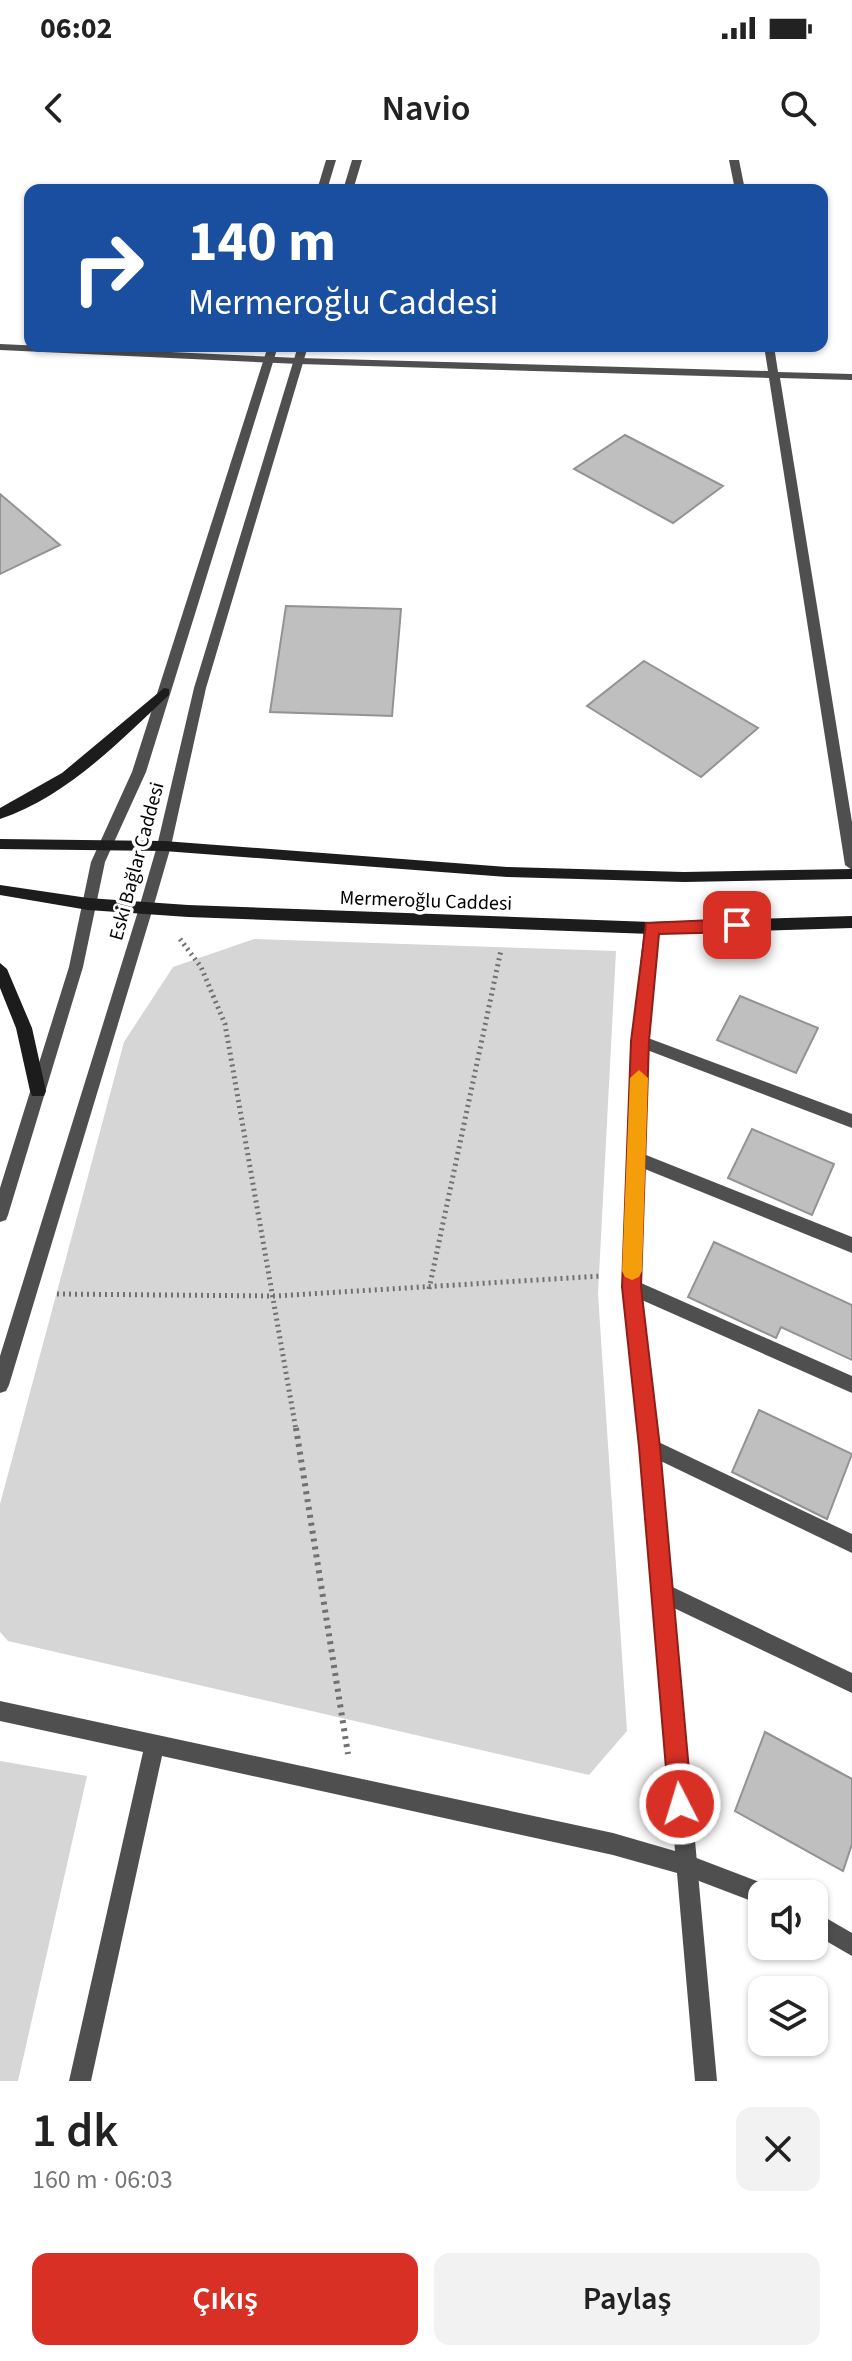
<!DOCTYPE html>
<html lang="tr">
<meta charset="utf-8">
<style>
body{margin:0;font-family:"Source Sans 3",sans-serif;background:#f2f2f2;color:#222;height:100vh;display:flex;flex-direction:column;font-size:30px;white-space:nowrap}
*{box-sizing:border-box;margin:0}
p{font-size:26px;color:#767676}
.icon{flex:none;width:44px;height:44px;fill:none;stroke:currentColor;stroke-width:2;stroke-linecap:round;stroke-linejoin:round}
.map{position:relative;height:1921px;overflow:hidden}
.side{display:flex;flex-direction:column;background:#fff;flex:1}
.side>*{flex:none}
.hud{position:absolute;left:24px;top:24px;width:804px;height:168px;border-radius:16px;box-shadow:0 2px 6px #0004;background:#1a4fa0;color:#fff;overflow:hidden}
.buttons{position:absolute;left:748px;top:1720px;display:grid;gap:16px}
.buttons a{display:grid;place-items:center;width:80px;height:80px;border-radius:16px;background:#fff;box-shadow:0 2px 6px #0004;font-size:40px}
.pin{position:absolute;display:grid;place-items:center;width:68px;height:68px;color:#fff;margin:-34px;border-radius:16px;box-shadow:0 4px 12px #0006}
.me{position:absolute;width:88px;margin:-44px;rotate:355deg;stroke-linejoin:round;filter:drop-shadow(0 0 6px #0008)}
.turn{display:flex;align-items:center;gap:28px;height:168px;padding:0 32px;font-size:36px}
.turn .icon{width:104px;height:104px;stroke-width:2.5}
.turn b{display:block;font-size:56px;line-height:68px}
.round{display:grid;place-items:center;flex:none;width:84px;height:84px;border-radius:16px;background:#f2f2f2}
.head{display:flex;align-items:center;justify-content:space-between;height:136px;padding:0 32px}
h1{font-size:48px;font-weight:600;line-height:60px}
.cta{display:flex;gap:16px;margin-top:auto;padding:16px 32px}
.cta a{flex:1;height:92px;border-radius:16px;background:#d93025;color:#fff;font-size:32px;font-weight:600;line-height:92px;text-align:center}
.cta a+a{background:#f2f2f2;color:#222}
.status{display:flex;justify-content:space-between;align-items:center;height:56px;padding:0 40px;background:#fff;direction:ltr}
.status svg{height:22px;fill:currentColor}
header{display:flex;justify-content:space-between;align-items:center;height:104px;padding:0 32px;background:#fff;font-size:36px;font-weight:600}
.map>svg:first-child{display:block}
</style>
<div class="status"><b>06:02</b><svg viewBox="0 0 49 12"><path d="M0 12V9h3v3zM5 12V6h3v6zM10 12V3h3v9zM15 12V0h3v12zM26 1h20v11H26zM47 4h2v5h-2z"/></svg></div>
<header><svg class="icon" aria-label="back" viewBox="0 0 24 24"><path d="M15 5l-7 7 7 7"/></svg>Navio<svg class="icon" aria-label="search" viewBox="0 0 24 24"><circle cx="10" cy="10" r="6"/><path d="M15 15l6 6"/></svg></header>
<div class="map">
<svg width="852" height="1921" viewBox="0 0 852 1921">
<rect width="100%" height="100%" fill="#fff"/>
<path fill="#d6d6d6" d="M254,779L616,791L598,1134L627,1571L589,1615L8,1481L0,1472V1344L124,882L173,807Z
M0,1601L87,1616L18,1921H0Z"/>
<path fill="#bfbfbf" stroke="#939393" stroke-width="2" d="M625,275L723,326L673,363L574,309Z
M0,334L60,385L0,414Z
M286,446L401,449L392,556L270,552Z
M644,501L758,568L701,617L587,546Z
M740,836L818,868L796,913L717,880Z
M752,969L834,1004L812,1055L728,1018Z
M714,1082L852,1145V1200L781,1167L776,1178L688,1137Z
M759,1250L852,1294L827,1359L732,1312Z
M765,1572L852,1619V1684L843,1711L735,1651Z"/>
<g fill="none" stroke-linecap="round" stroke-linejoin="round">
<path stroke="#717171" stroke-width="5" stroke-dasharray="2 4" stroke-linecap="butt" d="M180,779L201,807L225,864L296,1270
M429,1129L501,790
M57,1134L275,1136L602,1116"/>
<path stroke="#717171" stroke-width="6" stroke-dasharray="3 5" stroke-linecap="butt" d="M296,1268L348,1594"/>
<path fill="#4f4f4f" fill-rule="evenodd" d="M636,991L852,1077V1093L630,1003L628,998L630,993Z
M632,1119L852,1216V1233L626,1133L623,1127L626,1121Z
M650,1278L852,1374V1393L644,1293L641,1287L644,1281Z
M662,1422L852,1513V1533L655,1439L652,1432L655,1425Z
M686,1694L770,1726L773,1734H762V1745L678,1713L675,1705L678,1697Z
M814,1751L852,1773V1796L814,1774Z"/>
<path fill="#4f4f4f" fill-rule="evenodd" d="M729,0H739L745,30H735Z
M0,184L299,198L768,211L764,186H774L778,212L852,214V220L780,218L852,662V710L845,705L769,218L299,204L0,190Z
M651,762L658,768L648,878L852,954V968L647,890L641,1127L659,1287L717,1921H695L677,1713L613,1695L162,1596L91,1921H69L143,1592L0,1561V1541L613,1673L675,1691L641,1287L623,1127L632,881L644,768Z"/>
<path fill="#4f4f4f" fill-rule="evenodd" d="M326,0H336L327,30H317Z
M352,0H362L353,30H343Z
M268,186H278L146,612L105,702L83,807L8,1055L6,1060L0,1062V1028L69,807L91,702L132,612Z
M298,186H308L206,528L171,686L153,748L9,1225L6,1231L0,1233V1196L139,748L157,686L194,528Z"/>
<path fill="#1c1c1c" fill-rule="evenodd" d="M164,528L169,529V535C119,582 66,637 0,659V648L62,613Z
M0,679L164,681L507,707L684,712L852,709V719L684,722L507,717L164,691L0,689Z
M0,725L88,738L188,745L651,762L852,756V768L651,774L188,757L88,750L0,735Z
M0,803L7,809L32,868L46,931L44,936H32L30,931L16,868L0,828Z"/>
</g>
<path fill="#d93025" stroke="#8d1f18" stroke-width="2" d="M737,759L746,765L737,772L659,774L649,881L641,1127L660,1287L692,1644L689,1652L680,1656L672,1652L669,1644L639,1287L622,1127L631,881L646,763Z"/>
<path fill="#f59e0b" d="M639,910L648,918L642,1111L639,1117L632,1120L625,1117L622,1111L630,918Z"/>
<g text-anchor="middle" stroke-width="7" stroke-linejoin="round" paint-order="stroke">
<g font-size="20" fill="#000" stroke="#fff">
<text transform="translate(136 701) rotate(-75)" y="7">Eski Bağlar Caddesi</text>
<text transform="translate(426 740) rotate(2)" y="7">Mermeroğlu Caddesi</text>
</g>
</g>
</svg>
<div class="buttons">
<a><svg class="icon" aria-label="sound" viewBox="0 0 24 24"><path d="M4 9h4l5-4v14l-5-4H4zM17 9q2 3 0 6"/></svg></a>
<a><svg class="icon" aria-label="layers" viewBox="0 0 24 24"><path d="M12 4l9 5-9 5-9-5zM3 14l9 5 9-5"/></svg></a>
</div>
<div class="pin" style="left:737px;top:765px;background:#d93025"><svg class="icon" aria-label="arrive" viewBox="0 0 24 24"><path d="M6 21V4h12l-3 4 3 4H6"/></svg></div>
<svg class="me" style="left:680px;top:1644px" viewBox="-20 -20 40 40"><circle r="17" fill="#d93025" stroke="#fff" stroke-width="3"/><path d="M0-11L8 9 0 5-8 9z" fill="#fff"/></svg>
<div class="hud">
<div class="turn"><svg class="icon" aria-label="right" viewBox="0 0 24 24"><path d="M7 20v-9h11M14 6l5 5-5 5"/></svg><div><b>140 m</b>Mermeroğlu Caddesi</div></div>
</div>
</div>
<section class="side">
<div class="head"><div><h1>1 dk</h1><p>160 m · 06:03</p></div><a class="round"><svg class="icon" aria-label="close" viewBox="0 0 24 24"><path d="M6 6l12 12M18 6L6 18"/></svg></a></div>
<div class="cta"><a>Çıkış</a><a>Paylaş</a></div>
</section>
